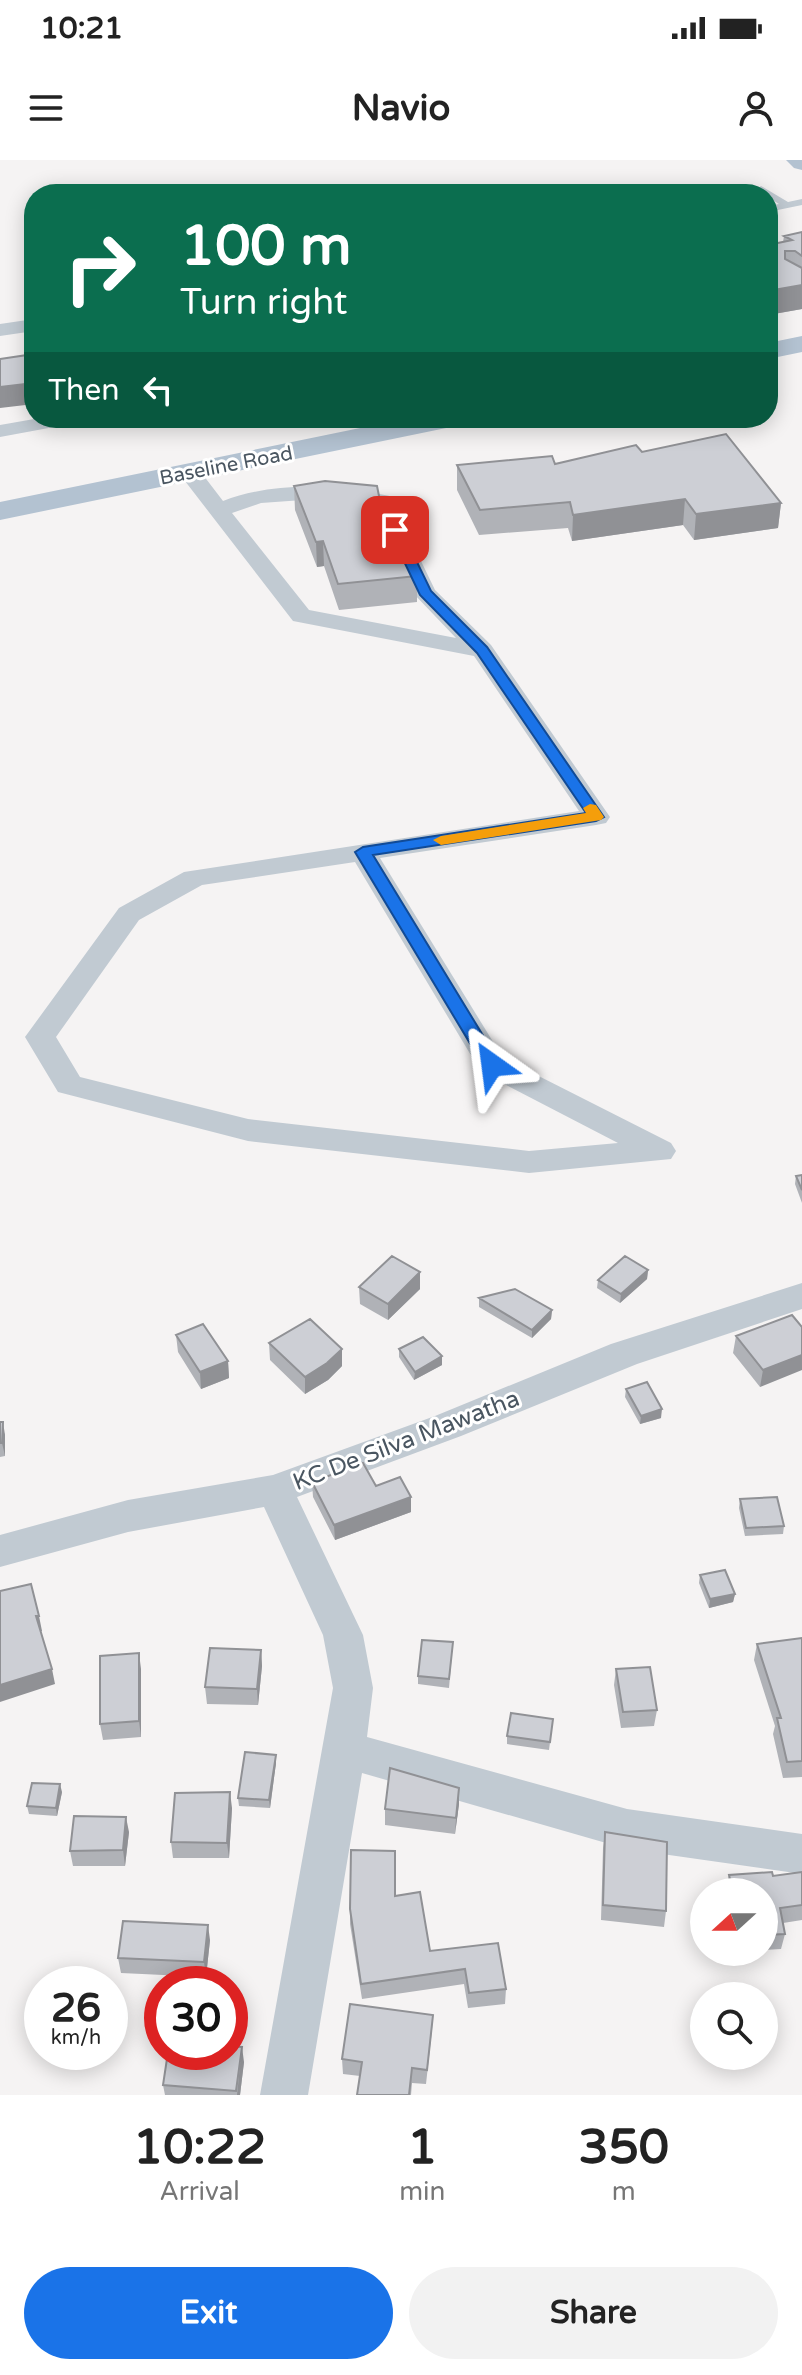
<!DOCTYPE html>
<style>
body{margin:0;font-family:"Varela Round",sans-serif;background:#f2f2f2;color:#222;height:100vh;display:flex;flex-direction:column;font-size:30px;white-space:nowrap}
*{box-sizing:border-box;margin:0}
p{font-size:26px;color:#767676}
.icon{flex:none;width:44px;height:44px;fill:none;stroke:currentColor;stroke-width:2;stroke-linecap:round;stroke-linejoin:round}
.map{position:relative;height:1935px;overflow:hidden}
.sheet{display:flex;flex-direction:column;background:#fff;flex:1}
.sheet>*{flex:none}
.banner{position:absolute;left:24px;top:24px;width:754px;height:244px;border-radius:32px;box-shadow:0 4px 20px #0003;background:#0b6e4f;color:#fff;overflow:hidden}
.needle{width:52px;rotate:249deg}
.buttons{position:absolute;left:690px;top:1718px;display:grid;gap:16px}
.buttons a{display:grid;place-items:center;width:88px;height:88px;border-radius:50%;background:#fff;box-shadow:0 4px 20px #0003;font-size:40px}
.speed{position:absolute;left:24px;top:1806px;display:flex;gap:16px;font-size:40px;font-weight:700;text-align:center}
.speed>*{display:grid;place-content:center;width:104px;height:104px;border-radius:50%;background:#fff;box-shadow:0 4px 20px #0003;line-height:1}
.speed small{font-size:20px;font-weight:400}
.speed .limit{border:12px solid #d22;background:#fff;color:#111}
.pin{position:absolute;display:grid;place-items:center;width:68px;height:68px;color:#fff;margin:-34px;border-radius:16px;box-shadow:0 4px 12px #0006}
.me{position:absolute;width:88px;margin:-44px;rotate:329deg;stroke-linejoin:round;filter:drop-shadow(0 0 6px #0008)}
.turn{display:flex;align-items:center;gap:28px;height:168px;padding:0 24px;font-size:36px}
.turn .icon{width:104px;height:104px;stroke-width:2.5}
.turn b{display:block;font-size:56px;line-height:68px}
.then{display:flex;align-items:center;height:76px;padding:0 24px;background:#0003;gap:16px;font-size:30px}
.eta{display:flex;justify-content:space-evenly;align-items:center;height:136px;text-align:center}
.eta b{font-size:48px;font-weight:700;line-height:56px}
.action{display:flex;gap:16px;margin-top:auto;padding:16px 24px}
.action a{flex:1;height:92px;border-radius:48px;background:#1a73e8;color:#fff;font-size:32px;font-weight:700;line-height:92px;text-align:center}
.action a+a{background:#f2f2f2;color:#222}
.status{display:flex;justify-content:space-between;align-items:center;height:56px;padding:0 40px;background:#fff;direction:ltr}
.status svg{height:22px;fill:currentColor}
header{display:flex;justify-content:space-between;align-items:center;height:104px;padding:0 24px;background:#fff;font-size:36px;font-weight:700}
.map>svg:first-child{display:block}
</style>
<div class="status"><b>10:21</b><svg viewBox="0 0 49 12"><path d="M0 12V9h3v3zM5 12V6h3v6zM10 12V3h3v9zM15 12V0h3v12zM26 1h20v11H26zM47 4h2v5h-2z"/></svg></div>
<header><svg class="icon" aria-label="menu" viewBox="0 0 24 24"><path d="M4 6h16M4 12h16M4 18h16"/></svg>Navio<svg class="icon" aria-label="person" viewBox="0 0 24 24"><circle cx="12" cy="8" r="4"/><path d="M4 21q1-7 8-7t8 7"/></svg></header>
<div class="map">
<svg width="802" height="1935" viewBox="0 0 802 1935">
<rect width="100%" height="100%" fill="#f5f3f3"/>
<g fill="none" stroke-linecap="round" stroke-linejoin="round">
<path fill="#c1cad2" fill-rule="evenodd" d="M761,26L788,42L802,39V45L768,52V46L779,44L768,37V34L757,29Z"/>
<path fill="#c1cad2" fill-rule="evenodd" d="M34,159V171L0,176V164Z
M40,258L54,259L57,263L54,267L0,277V265Z
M189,306L197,307L223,341C277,320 343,325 398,338L406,370L435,430L491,485L610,657L606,663L596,665L380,698L503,898L671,983L676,991L671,999L529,1013L248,981L58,932L25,877L119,748L184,712L579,651L474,496L293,461L178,312ZM303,340L380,348L384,370L413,433L456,478L309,450L232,353L261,343ZM355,702L481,912L618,983L529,991L248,959L80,917L56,877L139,760L202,725Z
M802,1123V1149L637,1204L461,1276L297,1337L363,1475L373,1528L367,1577L627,1649L802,1674V1714L627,1689L362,1613L308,1935H260L333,1528L323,1475L264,1347L128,1372L0,1407V1375L128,1340L273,1315L435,1256L611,1184Z"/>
<path fill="#b3c2d1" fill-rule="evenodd" d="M786,0H802V10L794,8Z
M802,176V192L768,199V183Z
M409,258H465L461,264L451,267L0,360V342Z"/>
</g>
<path fill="#b0b2b7" d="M802,72V149L768,155V85L783,82L784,76Z
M642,292L781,343L778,368L694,380L683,365L572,381L568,368L479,375L457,330V305L555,304Z
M294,326L381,346L410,409L417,416V442L339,450L324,406L317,407L295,350Z
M802,1015V1043L795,1024L796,1016Z
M648,1110L647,1119L620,1143L597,1128L598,1120Z
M359,1127L420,1129L388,1160L360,1144Z
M479,1138L552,1150L551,1159L532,1178L479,1147Z
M792,1155L760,1227L733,1193L736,1176Z
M176,1175L228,1201L229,1218L201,1229L178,1192Z
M269,1183L342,1206L328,1220L305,1234L270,1200Z
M399,1189L442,1196V1205L414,1220L399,1197Z
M626,1229L661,1258L640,1264L625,1237Z
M0,1262L5,1275V1296L0,1297Z
M312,1322L376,1326L411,1352L335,1380L313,1337Z
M740,1339L784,1366L783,1374L745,1376L739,1348Z
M700,1415L735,1434L733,1442L709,1448L699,1423Z
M802,1478V1617L783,1618L773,1574L775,1566L754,1500L757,1484Z
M453,1482L449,1528L418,1524V1516Z
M261,1490L262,1506L258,1545L207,1544L205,1527Z
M141,1509V1577L103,1580L100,1564Z
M616,1509L657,1550L654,1566L621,1568L614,1525Z
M553,1559L549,1590L507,1584V1576Z
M276,1603L270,1648L239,1646L238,1638Z
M62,1632L57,1656L29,1654L27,1646Z
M459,1644L455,1674L385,1665V1649Z
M232,1648L229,1698H173L171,1682Z
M129,1672L125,1706H73L70,1691Z
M605,1672L666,1751L664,1767L601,1760L603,1688Z
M802,1712V1760L783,1763L785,1774L781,1789L764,1790V1732H726L729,1715L773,1716Z
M395,1735L430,1791L506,1829L505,1844L468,1848L464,1824L362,1839L350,1764V1749Z
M210,1780L206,1817L121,1813L118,1798Z
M433,1855L432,1870L426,1924L412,1923L411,1935H357L360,1916L343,1914L342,1899Z
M244,1902L240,1935H165L163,1925Z"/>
<path fill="#909195" d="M802,125V149L768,155V131Z
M34,223V244L0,248V227Z
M685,339L683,365L572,381L573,355Z
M781,343L778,368L694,380L696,354Z
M323,381L324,406L317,407L316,382Z
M648,1110L647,1119L620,1143L621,1134Z
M420,1112V1129L388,1160V1144Z
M552,1150L551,1159L532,1178V1170Z
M342,1189V1206L328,1220L305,1234V1217Z
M802,1195V1210L760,1227L763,1210Z
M442,1196V1205L414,1220L415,1212Z
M228,1201L229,1218L201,1229L200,1212Z
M662,1249L661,1258L640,1264L641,1256Z
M3,1262L5,1275V1296L2,1283Z
M411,1337V1352L335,1380L334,1365Z
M735,1434L733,1442L709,1448L710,1439Z
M36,1456H39L42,1471L39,1472Z
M261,1490L262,1506L258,1545L257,1529Z
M139,1493L141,1509V1577L139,1561Z
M52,1509L55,1524L0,1542V1525Z
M276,1595V1603L270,1648L269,1640Z
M60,1624L62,1632L57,1656L56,1648Z
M459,1628V1644L455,1674L456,1658Z
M230,1632L232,1648L229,1698L227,1683Z
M126,1657L129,1672L125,1706L123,1690Z
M208,1765L210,1780L206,1817L204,1802Z
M242,1887L244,1902L240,1935H237Z"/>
<path fill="#cdcfd5" stroke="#909195" stroke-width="2" d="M802,72V96L795,91H785V99L802,108V125L768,131V85L792,80L784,76Z
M34,194V223L0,227V199Z
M726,274L781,343L696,354L685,339L573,355L570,342L480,350L457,305L552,296L555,304L636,285L642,292Z
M325,321L377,326L381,346L410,409L417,416L338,424L323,381L316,382L294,326Z
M802,1015V1030L796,1016Z
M392,1096L420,1112L388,1144L359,1127Z
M625,1096L648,1110L621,1134L598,1120Z
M515,1129L552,1150L532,1170L479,1138Z
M792,1155L802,1167V1195L763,1210L736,1176Z
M310,1159L342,1189L327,1203L305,1217L269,1183Z
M203,1164L228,1201L200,1212L176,1175Z
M423,1177L442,1196L415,1212L399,1189Z
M647,1222L662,1249L641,1256L626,1229Z
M0,1262H3L2,1283H0Z
M363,1303L376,1326L400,1317L411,1337L334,1365L312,1322Z
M777,1337L784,1366L746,1368L740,1339Z
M725,1410L735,1434L710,1439L700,1415Z
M31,1424L39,1456H36L52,1509L0,1525V1431Z
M802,1478V1601L787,1602L777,1558H781L757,1484Z
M422,1480L453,1482L449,1519L418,1516Z
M210,1488L261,1490L257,1529L205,1527Z
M139,1493V1561L100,1564V1496Z
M650,1507L657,1550L623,1552L616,1509Z
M511,1553L553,1559L550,1582L507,1576Z
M245,1592L276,1595L269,1640L238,1638Z
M390,1608L459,1628L456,1658L385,1649Z
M32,1623L60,1624L56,1648L27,1646Z
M230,1632L227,1683L171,1682L175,1633Z
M74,1656L126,1657L123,1690L70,1691Z
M605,1672L667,1682L666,1751L603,1745Z
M351,1690L395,1691V1736L420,1732L430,1791L498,1783L506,1829L469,1833L465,1809L361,1824L350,1749Z
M772,1712L773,1716L802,1712V1745L780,1748L785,1774L764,1775V1732H733L729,1715Z
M123,1761L208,1765L204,1802L118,1798Z
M65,1818L89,1824H63Z
M350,1844L433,1855L427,1910L412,1908L409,1935H357L362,1902L342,1899Z
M230,1886L242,1887L236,1931L163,1925L168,1892H230Z"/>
<path fill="#1a73e8" stroke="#114b97" stroke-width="2" d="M390,367H400L431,431L487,487L604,657L596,661L373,695L501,905L492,911L486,910L355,692L363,687L586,653L477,493L420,435L389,370Z"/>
<path fill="#f59e0b" d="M590,644L596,645L604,657L601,660L441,685L433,680L441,676L586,653L583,648Z"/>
<g text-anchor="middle" stroke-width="6" stroke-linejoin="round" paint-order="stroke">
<g font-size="20" fill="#4a5661" stroke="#fff">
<text transform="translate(226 305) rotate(-11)" y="7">Baseline Road</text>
</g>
<g font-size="24" fill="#4a5661" stroke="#fff">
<text transform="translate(406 1280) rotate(-21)" y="8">KC De Silva Mawatha</text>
</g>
</g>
</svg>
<div class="buttons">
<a><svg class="needle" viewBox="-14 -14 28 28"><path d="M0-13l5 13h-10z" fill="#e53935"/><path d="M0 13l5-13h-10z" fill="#767676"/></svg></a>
<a><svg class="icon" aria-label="search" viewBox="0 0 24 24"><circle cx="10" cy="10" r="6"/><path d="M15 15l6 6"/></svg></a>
</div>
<div class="speed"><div>26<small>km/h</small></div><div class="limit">30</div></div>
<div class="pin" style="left:395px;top:370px;background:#d93025"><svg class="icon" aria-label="arrive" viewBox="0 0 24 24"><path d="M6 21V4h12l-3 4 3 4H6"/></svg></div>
<svg class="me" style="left:492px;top:905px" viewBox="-20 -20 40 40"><path d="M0-17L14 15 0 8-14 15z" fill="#1a73e8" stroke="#fff" stroke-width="4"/></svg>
<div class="banner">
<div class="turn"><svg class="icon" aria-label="right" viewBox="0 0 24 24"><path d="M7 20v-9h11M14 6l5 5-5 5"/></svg><div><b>100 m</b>Turn right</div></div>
<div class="then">Then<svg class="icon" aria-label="left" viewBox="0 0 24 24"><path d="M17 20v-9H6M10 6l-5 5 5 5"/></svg></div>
</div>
</div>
<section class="sheet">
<div class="eta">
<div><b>10:22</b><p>Arrival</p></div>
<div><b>1</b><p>min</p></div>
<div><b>350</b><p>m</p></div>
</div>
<div class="action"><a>Exit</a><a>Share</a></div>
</section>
